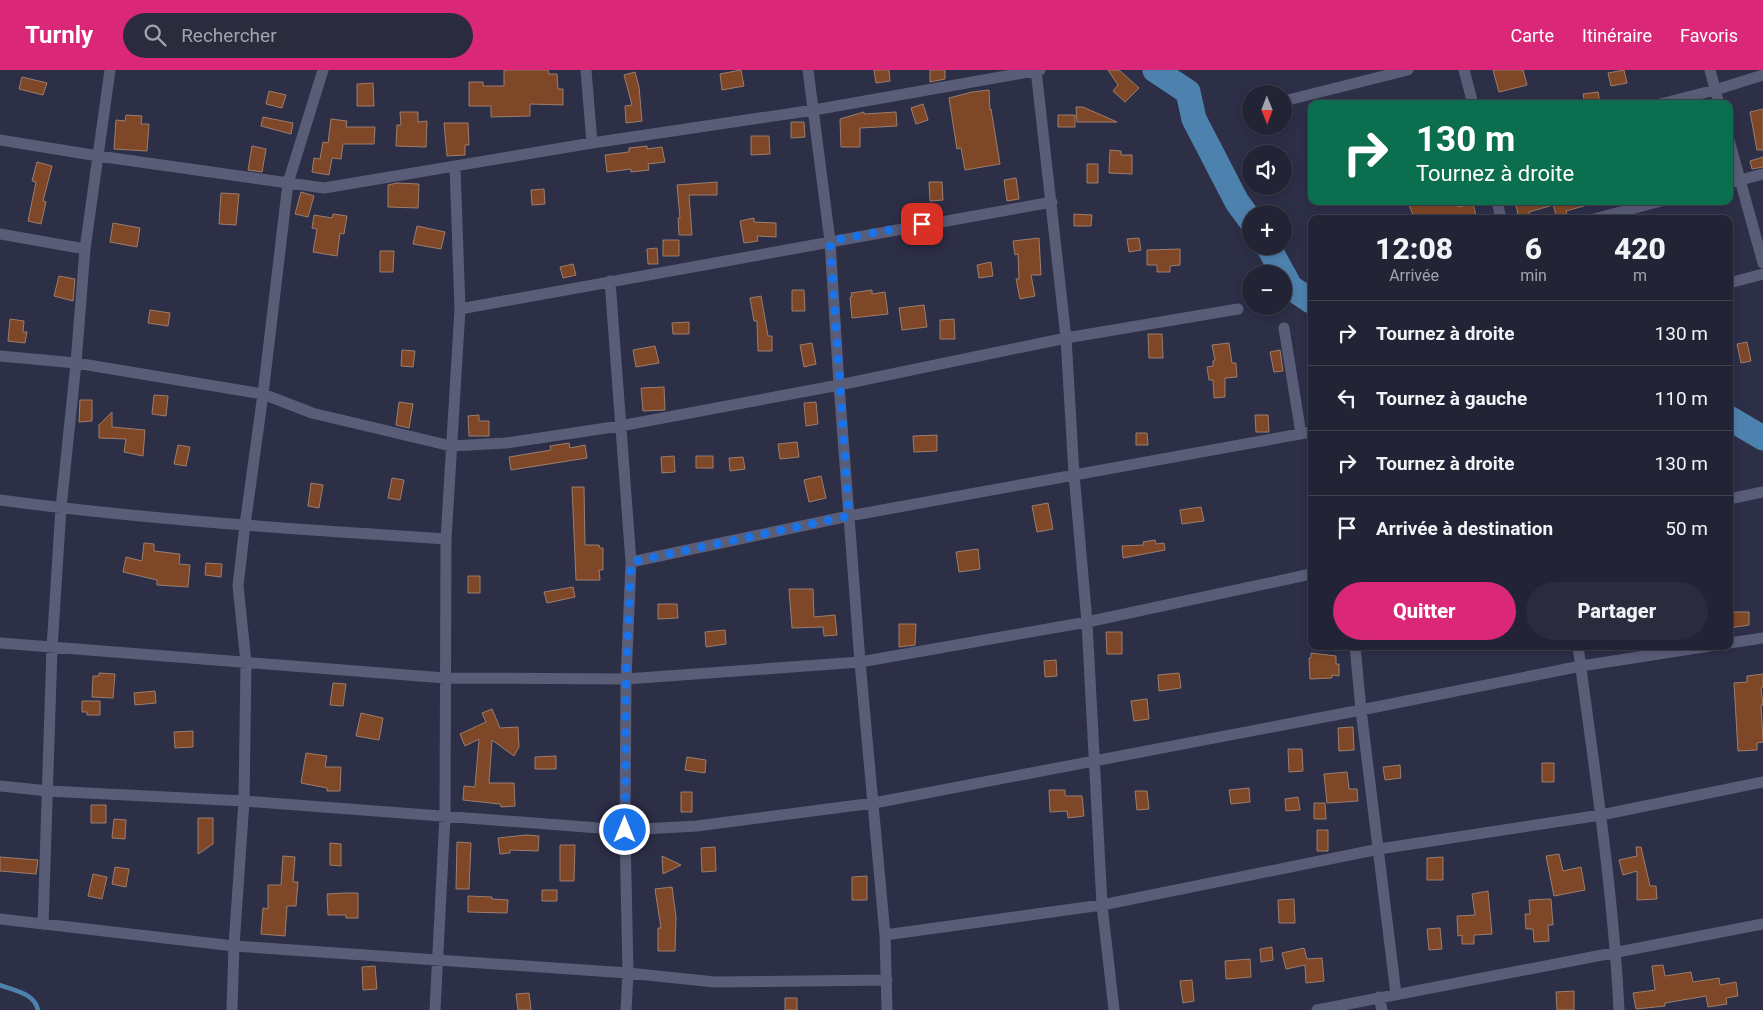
<!DOCTYPE html>
<html lang="fr">
<meta charset="utf-8">
<style>
body{margin:0;font-family:Roboto,sans-serif;background:#2a2b3d;color:#f1f3f6;height:100vh;display:flex;flex-direction:column;font-size:19px;white-space:nowrap}
*{box-sizing:border-box;margin:0}
p{font-size:16px;color:#a2a4ad}
.icon{flex:none;width:28px;height:28px;fill:none;stroke:currentColor;stroke-width:2;stroke-linecap:round;stroke-linejoin:round}
.map{position:relative;flex:1;overflow:hidden}
.sheet{position:absolute;left:1308px;top:145px;width:425px;height:435px;display:flex;flex-direction:column;background:#222335;border-radius:10px;box-shadow:0 2px 8px #0003,0 0 0 1px #3f4050}
.sheet>*{flex:none}
.banner{position:absolute;left:1308px;top:30px;width:425px;height:105px;border-radius:10px;box-shadow:0 2px 8px #0003,0 0 0 1px #3f4050;background:#0b6e4f;color:#fff;overflow:hidden}
.needle{width:32px;rotate:179deg}
.tools{position:absolute;left:1242px;top:15px;display:grid;gap:10px}
.tools a{display:grid;place-items:center;width:50px;height:50px;border-radius:50%;background:#222335;box-shadow:0 2px 8px #0003,0 0 0 1px #3f4050;font-size:25px}
.pin{position:absolute;display:grid;place-items:center;width:42px;height:42px;color:#fff;margin:-21px;border-radius:10px;box-shadow:0 2px 8px #0006}
.me{position:absolute;width:55px;margin:-28px;rotate:0deg;stroke-linejoin:round;filter:drop-shadow(0 0 4px #0008)}
.turn{display:flex;align-items:center;gap:18px;height:105px;padding:0 25px;font-size:22px}
.turn .icon{width:65px;height:65px;stroke-width:2.5}
.turn b{display:block;font-size:35px;line-height:42px}
.eta{display:flex;justify-content:space-evenly;align-items:center;height:85px;text-align:center}
.eta b{font-size:30px;font-weight:800;line-height:35px}
.button{display:flex;gap:10px;margin-top:auto;padding:10px 25px}
.button a{flex:1;height:58px;border-radius:30px;background:#db2777;color:#fff;font-size:20px;font-weight:800;line-height:58px;text-align:center}
.button a+a{background:#2a2b3d;color:#f1f3f6}
ul{padding:0;list-style:none}
li{display:flex;align-items:center;gap:15px;height:65px;padding:0 25px;border-top:1px solid #3f4050}
li div{flex:1}
li b{display:block;font-size:19px}
li em{font-style:normal}
header{display:flex;align-items:center;gap:30px;box-sizing:border-box;height:70px;padding:0 25px;background:#db2777;color:#fff}
header strong{font-size:24px}
nav{display:flex;gap:28px;margin-inline-start:auto;font-size:18px}
.search{width:350px;height:45px;background:#2a2b3d;display:flex;align-items:center;gap:12px;box-sizing:border-box;padding:0 18px;border-radius:28px;color:#a2a4ad;font-size:19px}
.map>svg:first-child{display:block}
</style>
<header>
<strong>Turnly</strong>
<div class="search"><svg class="icon" aria-label="search" viewBox="0 0 24 24"><circle cx="10" cy="10" r="6"/><path d="M15 15l6 6"/></svg>Rechercher</div>
<nav><a>Carte</a><a>Itinéraire</a><a>Favoris</a></nav>
</header>
<div class="map">
<svg width="1763" height="940" viewBox="0 0 1763 940">
<rect width="100%" height="100%" fill="#2d2f47"/>
<g fill="none" stroke-linecap="round" stroke-linejoin="round">
<path stroke="#4e82ae" stroke-width="4.5" d="M0,915C15,921 34,923 38,940"/>
<path stroke="#4e82ae" stroke-width="25" d="M1155,0L1188,22L1194,49L1237,132L1251,151
M1268,176L1283,204
M1284,205L1290,217L1311,231
M1729,348L1763,368"/>
</g>
<path fill="#7e4727" stroke="#9b7e6e" d="M504,0H548L549,4H557L558,19H563V35L530,34V46L491,47V36H469V12H483V16H504Z
M741,0L744,16L722,20L720,4Z
M874,0H889L890,11L876,13Z
M930,0H945V9L930,12Z
M1108,0H1119L1139,18L1125,32L1113,21L1118,15Z
M1493,0H1523L1527,15L1499,22Z
M1624,0L1627,13L1611,16L1608,3Z
M635,2L639,17L642,51L626,53L625,36L632,35L624,5Z
M22,7L47,13L43,25L19,19Z
M373,13L374,36H357V14Z
M989,20L990,40L991,39L1000,94L965,100L961,78L957,79L949,28L972,22Z
M269,21L286,25L282,38L266,34Z
M1598,22L1600,34H1585L1583,24Z
M923,34L928,50L916,54L911,38Z
M1076,37H1083L1117,52H1077Z
M1763,39V80H1757L1750,42Z
M400,42H418V52L427,51L426,77L396,76L397,55H401Z
M864,42V44L896,42L897,56L860,58V77H841L840,49Z
M126,45L142,46L141,54H149L147,81L114,79L116,50L125,51Z
M1058,45H1075V57H1058Z
M263,47L293,53L291,64L261,56Z
M331,49L347,51L346,57H375L374,74H343L341,89L332,88L329,105L312,102L314,88L320,89L323,72L328,73Z
M791,52H804L805,67L791,68Z
M444,53H468L469,75H465V85L447,86Z
M751,66H769L770,84L751,85Z
M252,76L266,79L262,102L248,100Z
M647,76V79L662,77L665,92L648,94L649,100L631,102V99L607,102L605,85L629,82V78Z
M1110,80L1121,81V85H1132V104L1109,103Z
M1763,87V97L1752,99L1750,91Z
M37,92L52,96L43,131L46,132L41,154L28,151L36,112L32,111Z
M1087,94H1098V113H1087Z
M1016,108L1019,129L1007,131L1004,110Z
M717,112V125H689L692,165H679L678,148H680L677,115Z
M929,112H942L943,130L930,131Z
M397,113L419,114L418,138L388,137V115Z
M544,119L545,134L532,135L531,120Z
M301,122L314,126L308,147L295,144Z
M221,123L239,124L236,155L219,154Z
M1407,131H1457L1458,137L1473,134L1477,149H1415Z
M1515,131H1590L1591,134L1566,141L1567,145L1557,148L1553,135L1529,142L1530,146L1519,149Z
M333,144L347,146L344,164L340,163L337,186L313,182L317,159L312,158L314,145L332,148Z
M1074,144L1092,145L1091,156H1074Z
M754,148V152L776,153V167L757,166L758,171L744,173L740,151Z
M113,153L140,158L137,177L110,172Z
M417,156L445,162L441,179L413,174Z
M1039,168L1041,205H1031L1035,226L1020,229L1016,209H1019L1018,184L1015,185L1013,171Z
M1139,168L1141,180L1129,182L1127,169Z
M663,170H679V186H663Z
M657,178L658,194H648L647,179Z
M1180,179V195L1170,196V202H1157V195H1147V180Z
M380,181H394L393,202H380Z
M991,192L993,206L979,208L977,195Z
M573,194L576,205L563,208L560,197Z
M59,206L75,209L73,231L54,226Z
M792,220H804L805,241H792Z
M872,220V224L885,222L888,244L852,248L850,227H852L851,223Z
M761,226L768,266H772V281H758L757,251H754L750,228Z
M924,235L927,257L902,260L899,238Z
M150,240L170,243L168,256L148,253Z
M10,249L24,251L23,262H27L25,273L8,271Z
M954,249L955,269H940V250Z
M689,252V264H673L672,253Z
M1148,264H1162L1163,288H1149Z
M1747,272L1751,291L1741,293L1737,274Z
M812,273L816,294L804,297L800,275Z
M1229,273L1232,293H1236L1237,307L1225,308V327L1214,328L1213,310H1209L1207,297L1213,296V291L1215,290L1212,275Z
M655,276L659,293L636,297L633,280Z
M402,280L415,281L413,297L401,296Z
M1280,280L1283,301L1274,302L1270,282Z
M664,317L665,340L643,341L641,318Z
M154,325L168,326L166,346L152,344Z
M80,330H92V351L79,352Z
M399,332L413,334L409,358L396,355Z
M816,332L818,354L806,356L804,333Z
M112,342V357L145,360L143,386L124,382L126,369L99,368V355Z
M479,345V351H489V366H469L468,346Z
M1255,345H1268L1269,362H1256Z
M1136,363H1147L1148,375H1136Z
M937,365V381L914,382L913,366Z
M797,372L799,387L780,389L778,374Z
M569,373L570,378L585,375L587,388L511,400L509,387L551,380L550,376Z
M178,375L190,377L186,396L174,394Z
M674,386L675,402L662,403L661,387Z
M696,386H713V398H696Z
M743,387L745,399L730,401L729,388Z
M821,406L826,428L809,432L804,410Z
M392,408L404,410L400,430L388,428Z
M311,413L323,415L319,438L308,436Z
M572,417H584L585,475H599L600,478H603V500H599L600,510H576Z
M1048,433L1053,459L1037,462L1032,436Z
M1201,437L1204,451L1182,454L1180,440Z
M1155,470L1156,474L1164,473L1165,480L1123,488L1122,476L1144,475L1143,472Z
M144,473L154,474V481L180,484L179,494L190,495L188,517L157,515V510L123,502L126,487L142,491Z
M978,479L980,499L959,502L956,482Z
M206,493L222,494L221,507L205,505Z
M468,506H480V523H468Z
M573,517L575,527L547,533L544,522Z
M789,519H813L814,547L835,545L837,565L824,566L823,557L792,558Z
M658,534H677L678,548L658,549Z
M1729,542H1749V555L1729,558Z
M899,554H916L915,575L899,577Z
M725,560L726,574L706,577L705,562Z
M1106,562H1122V584H1107Z
M1311,583L1336,586V594H1339V606L1332,605V608L1310,609L1309,588H1311Z
M1056,590L1057,606L1045,607L1044,591Z
M99,603L115,604L113,628L92,627L93,606H99Z
M1179,603L1181,618L1159,621L1158,605Z
M1763,604V617L1761,618L1763,635H1761L1763,672L1757,673V680L1738,681L1734,613L1747,612V606Z
M333,613L346,614L343,636L330,635Z
M155,621L156,633L135,635L134,623Z
M1147,629L1149,649L1134,651L1131,631Z
M82,631H100V645H87V642H82Z
M492,639L500,658L518,657L519,677L514,686L492,670L489,713H514L515,736L501,737L500,734L463,730L464,716L475,717L479,669L465,676L460,664L486,652L482,643Z
M361,643L383,648L379,670L356,666Z
M1353,657L1354,680L1339,681L1338,658Z
M193,661V677L175,678L174,662Z
M1288,679H1302L1303,701L1289,702Z
M306,683L327,686L325,697H341L340,721H327V718L301,713Z
M556,686V699H535V687Z
M687,687L706,690L705,703L685,700Z
M1542,693H1554V712H1542Z
M1400,695L1401,708L1385,710L1383,697Z
M1347,702L1349,719H1357L1358,731L1327,733L1324,704Z
M1249,718L1250,732L1231,734L1229,720Z
M1049,720H1065V726H1082L1084,746L1068,748L1067,741L1050,742Z
M1135,721H1147L1149,739L1137,740Z
M681,722H692V742H681Z
M1298,727L1300,740L1286,741L1285,729Z
M1314,733H1325L1326,749H1314Z
M91,735H106V753H91Z
M198,748H213V774L198,784Z
M114,749L126,750L125,769L112,768Z
M1317,760H1328V781H1317Z
M526,765L539,766L538,781L510,780V783L500,784L498,768Z
M457,772L471,773L469,819H456Z
M330,773L341,774V796L330,795Z
M560,775H575L574,811H560Z
M715,777L716,801L702,802L701,778Z
M1636,777H1641L1650,816H1656L1657,829L1637,830V801L1623,805L1619,790L1637,786Z
M1559,784L1563,801L1581,797L1585,820L1554,826L1546,786Z
M283,786L295,787L293,812H298L296,836H287L285,866L261,864L263,838L268,839V815H281Z
M662,786L681,795L663,804Z
M0,787L38,790L36,804L0,801Z
M1443,787V810H1427V788Z
M115,797L129,799L126,817L112,814Z
M93,804L107,807L102,829L88,826Z
M867,806V830H852V807Z
M672,817L676,847L675,881H658V858H661L655,819Z
M542,820H557V831H542Z
M1488,821L1492,864L1474,865V874H1462V865L1458,866L1457,846L1475,845L1472,824Z
M346,823H358V848H346V845H328L327,824Z
M468,826L492,827V829L508,830L507,843L468,842Z
M1294,829L1295,853H1279L1278,830Z
M1551,829L1553,855H1548L1549,871L1534,872L1533,859H1526L1525,844H1530L1529,830Z
M1440,858L1442,879L1429,880L1427,859Z
M1272,877L1273,890L1261,892L1260,879Z
M1304,878L1307,889L1322,888L1324,911L1306,913L1305,895L1286,899L1282,883Z
M1250,889L1251,907L1226,909L1225,891Z
M1663,895L1665,906L1691,902L1693,912L1719,908L1720,915L1736,912L1738,926L1726,928L1727,934L1708,937L1706,926L1665,933V936L1636,939L1633,923L1655,920L1652,896Z
M375,896L377,919L363,920L362,897Z
M1192,910L1194,931L1183,933L1180,911Z
M1574,921V940H1557L1556,922Z
M529,923L531,940H518L516,924Z
M785,928H797V940H785Z"/>
<g fill="none" stroke-linecap="round" stroke-linejoin="round">
<path stroke="#5a5d77" stroke-width="11" d="M586,0L592,73
M808,0L830,171L839,315L860,592L885,865L887,940
M1036,0L1066,268L1074,404L1087,552L1102,835L1114,940
M1464,0L1473,34
M1710,0L1719,34
M1284,31L1408,0
M1660,34L1715,20L1763,5
M0,70L98,86L324,118L592,73L814,40L1040,0
M1729,70L1763,193
M1729,113L1763,104
M1497,131L1501,149
M1594,149L1661,131
M0,164L85,179
M610,211L631,492L626,609L625,760L628,903L626,940
M1729,213L1763,204
M460,239L1052,132
M1284,258L1301,364
M0,286L76,293L263,324L312,343L451,376L506,373L620,356L839,315L1066,268L1238,239
M1729,429L1763,422
M0,430C148,450 297,459 446,469
M631,492L849,446L1311,362
M0,573L445,608L626,609L860,592L1087,552L1311,504
M1729,573L1763,568
M1355,576L1361,640L1396,924
M1578,576C1594,697 1613,818 1619,940
M0,716L48,721L244,731L625,760L697,756L874,733L1361,640L1581,596L1710,576
M0,849L234,876L628,903L715,912L887,910
M43,855L52,578L61,438L76,293L85,179L110,0
M885,865L1102,835L1379,779L1601,745L1763,712
M1379,927L1382,940
M232,940L234,876L244,731L246,592L238,516L245,455L263,324L288,113L323,0
M435,940L445,746L446,469L460,239L455,97
M1317,940L1763,854"/>
</g>
<g fill="none" stroke-linecap="round" stroke-linejoin="round">
<path stroke="#1a73e8" stroke-width="9" stroke-dasharray="0 16.2" d="M625,760L626,609L631,492L849,446L830,171L922,154"/>
</g>
</svg>
<div class="tools">
<a><svg class="needle" viewBox="-14 -14 28 28"><path d="M0-13l5 13h-10z" fill="#e53935"/><path d="M0 13l5-13h-10z" fill="#a2a4ad"/></svg></a>
<a><svg class="icon" aria-label="sound" viewBox="0 0 24 24"><path d="M4 9h4l5-4v14l-5-4H4zM17 9q2 3 0 6"/></svg></a>
<a>+</a>
<a>−</a>
</div>
<div class="pin" style="left:922px;top:154px;background:#d93025"><svg class="icon" aria-label="arrive" viewBox="0 0 24 24"><path d="M6 21V4h12l-3 4 3 4H6"/></svg></div>
<svg class="me" style="left:625px;top:760px" viewBox="-20 -20 40 40"><circle r="17" fill="#1a73e8" stroke="#fff" stroke-width="3"/><path d="M0-11L8 9 0 5-8 9z" fill="#fff"/></svg>
<div class="banner">
<div class="turn"><svg class="icon" aria-label="right" viewBox="0 0 24 24"><path d="M7 20v-9h11M14 6l5 5-5 5"/></svg><div><b>130 m</b>Tournez à droite</div></div>
</div>
<section class="sheet">
<div class="eta">
<div><b>12:08</b><p>Arrivée</p></div>
<div><b>6</b><p>min</p></div>
<div><b>420</b><p>m</p></div>
</div>
<ul>
<li><svg class="icon" aria-label="right" viewBox="0 0 24 24"><path d="M7 20v-9h11M14 6l5 5-5 5"/></svg><div><b>Tournez à droite</b></div><em>130 m</em></li>
<li><svg class="icon" aria-label="left" viewBox="0 0 24 24"><path d="M17 20v-9H6M10 6l-5 5 5 5"/></svg><div><b>Tournez à gauche</b></div><em>110 m</em></li>
<li><svg class="icon" aria-label="right" viewBox="0 0 24 24"><path d="M7 20v-9h11M14 6l5 5-5 5"/></svg><div><b>Tournez à droite</b></div><em>130 m</em></li>
<li><svg class="icon" aria-label="arrive" viewBox="0 0 24 24"><path d="M6 21V4h12l-3 4 3 4H6"/></svg><div><b>Arrivée à destination</b></div><em>50 m</em></li>
</ul>
<div class="button"><a>Quitter</a><a>Partager</a></div>
</section>
</div>
